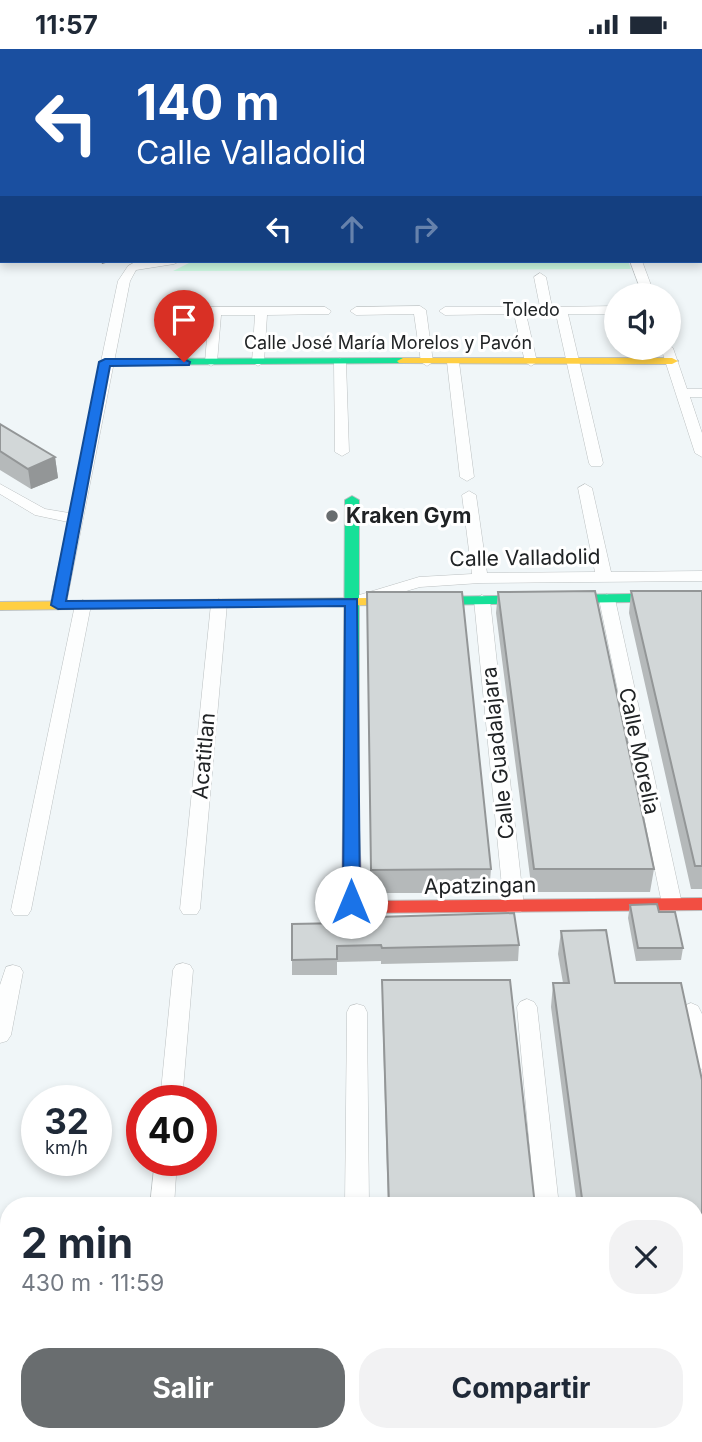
<!DOCTYPE html>
<html lang="es">
<meta charset="utf-8">
<style>
body{margin:0;font-family:Inter,sans-serif;background:#f2f2f3;color:#1f2937;height:100vh;display:flex;flex-direction:column;font-size:26px;white-space:nowrap}
*{box-sizing:border-box;margin:0}
p{font-size:23px;color:#747a83}
.icon{flex:none;width:38px;height:38px;fill:none;stroke:currentColor;stroke-width:2;stroke-linecap:round;stroke-linejoin:round}
.map{position:relative;flex:1;overflow:hidden}
.side{position:absolute;left:0px;top:1148px;width:704px;height:245px;display:flex;flex-direction:column;background:#fff;border-radius:28px 28px 0 0;box-shadow:0 4px 10px #0003}
.side>*{flex:none}
.guide{position:absolute;left:0px;top:0px;width:704px;height:214px;box-shadow:0 4px 10px #0003;background:#1a4fa0;color:#fff;overflow:hidden}
.tools{position:absolute;left:604px;top:234px;display:grid;gap:14px}
.tools a{display:grid;place-items:center;width:77px;height:77px;border-radius:50%;background:#fff;box-shadow:0 4px 10px #0003;font-size:35px}
.speed{position:absolute;left:21px;top:1036px;display:flex;gap:14px;font-size:35px;font-weight:700;text-align:center}
.speed>*{display:grid;place-content:center;width:91px;height:91px;border-radius:50%;background:#fff;box-shadow:0 4px 10px #0003;line-height:1}
.speed small{font-size:18px;font-weight:400}
.speed .limit{border:10px solid #d22;background:#fff;color:#111}
.pin{position:absolute;display:grid;place-items:center;width:60px;height:60px;color:#fff;margin:-72px -30px;border-radius:50% 50% 50% 0;rotate:-45deg;box-shadow:0 0 7px #0007}
.pin .icon{rotate:45deg}
.me{position:absolute;width:77px;margin:-38px;rotate:0deg;stroke-linejoin:round;filter:drop-shadow(0 0 5px #0008)}
.turn{display:flex;align-items:center;gap:24px;height:147px;padding:0 21px;font-size:32px}
.turn .icon{width:91px;height:91px;stroke-width:2.5}
.turn b{display:block;font-size:49px;line-height:60px}
.lanes{display:flex;align-items:center;height:66px;padding:0 21px;background:#0003;justify-content:center;gap:35px;direction:ltr}
.lanes .off{opacity:.35}
.round{display:grid;place-items:center;flex:none;width:74px;height:74px;border-radius:28px;background:#f2f2f3}
.headline{display:flex;align-items:center;justify-content:space-between;height:119px;padding:0 21px}
h1{font-size:42px;font-weight:700;line-height:52px}
.action{display:flex;gap:14px;margin-top:auto;padding:14px 21px}
.action a{flex:1;height:80px;border-radius:28px;background:#696d6f;color:#fff;font-size:28px;font-weight:700;line-height:80px;text-align:center}
.action a+a{background:#f2f2f3;color:#1f2937}
.status{display:flex;justify-content:space-between;align-items:center;height:49px;padding:0 35px;background:#fff;direction:ltr}
.status svg{height:19px;fill:currentColor}
.map>svg:first-child{display:block}
</style>
<div class="status"><b>11:57</b><svg viewBox="0 0 49 12"><path d="M0 12V9h3v3zM5 12V6h3v6zM10 12V3h3v9zM15 12V0h3v12zM26 1h20v11H26zM47 4h2v5h-2z"/></svg></div>
<div class="map">
<svg width="702" height="1393" viewBox="0 0 702 1393">
<rect width="100%" height="100%" fill="#f0f6f8"/>
<path fill="#cbfae1" d="M193,212H628L631,220L173,222Z"/>
<g fill="none" stroke-linecap="round" stroke-linejoin="round">
<defs>
<path id="street" d="M138,0H150L151,2H139Z
M312,0H323L324,2H313Z
M391,0H405L390,2Z
M137,212H180L174,215L136,221L130,232L66,556L58,561L50,556L68,473L35,466L0,445V435L45,460L69,464L118,232L128,217Z
M630,212H642L655,247H643Z
M540,224L546,228L552,258L616,257V265H568L603,414L601,417H591L589,414L556,265H526L537,313L531,317L525,313L514,265L445,266L439,262L445,258H540L534,228Z
M420,257L426,261L433,313L427,317L421,313L414,265L356,266L350,262L356,258Z
M325,258L331,262L329,265L267,266L264,313L258,317L252,313L255,266H221L217,313L211,317L205,313L209,266H169L163,262L169,258Z
M668,296L673,299L687,340H702V348H690L702,384V408L695,404L661,299H668Z
M340,309L346,313L349,403L342,407L335,403L334,313Z
M453,309L459,313L474,428L467,432L460,428L447,313Z
M585,435L592,439L611,523L702,522V532L480,534L420,538L362,555L354,550L356,547L419,528L472,525L462,446L469,442L476,446L487,524L595,523L578,439Z
M607,545L615,550L682,855L679,860H665L662,855L599,550Z
M482,546L490,551L524,858L521,863H507L504,858L474,551Z
M219,550L227,555L200,860L197,865H183L180,860L211,555Z
M83,551L91,556L31,861L28,866H14L11,861L75,556Z
M183,914L190,916L193,921L182,1052H160L173,921L176,916Z
M13,916L20,918L23,923L11,986L7,992L0,994V936L6,918Z
M527,950L534,953L537,958L559,1157H535L517,958L520,953Z
M691,954L698,957L702,965V1020L694,1018L691,1012L681,962L684,957Z
M357,955L364,957L367,963L369,1157H345L347,963L350,957Z
M155,1111H177L174,1157H150Z
M128,1384H154L153,1393H127Z
M345,1384H371V1393H345Z
M557,1384H583L584,1393H558Z"/>
<path id="fast" d="M403,309L409,312L407,314L105,316L99,313L105,310Z
M352,447L359,451V781L351,787L343,781L345,451Z
M702,544V552L427,556L420,552L427,548Z"/>
<path id="slow" d="M0,133H2V139H0Z
M403,309H672L678,312L672,315L399,314L397,312Z
M368,549L373,550L375,553L373,556L0,561V553Z"/>
<path id="jam" d="M203,0H217L202,2Z
M2,52V58L0,59V53Z
M351,775L359,781L362,852L702,849V861L358,864L352,862L342,853L343,781Z"/>
</defs>
<use href="#street" stroke="#bcc1c2" stroke-width="1"/>
<use href="#fast" stroke="#bcc1c2" stroke-width="2"/>
<use href="#slow" stroke="#bcc1c2" stroke-width="2"/>
<use href="#jam" stroke="#bcc1c2" stroke-width="2"/>
<use href="#street" fill="#fdfefe" fill-rule="evenodd"/>
<use href="#fast" fill="#16e098" fill-rule="evenodd"/>
<use href="#slow" fill="#ffcf43" fill-rule="evenodd"/>
<use href="#jam" fill="#f24e42" fill-rule="evenodd"/>
</g>
<path fill="#b5b9ba" d="M607,0H702V2H612Z
M2,56V115L0,114V57Z
M0,375L55,408L58,429L31,440L0,421Z
M631,542H702V840H691L629,564Z
M498,543L654,820L650,843H532L496,564Z
M367,565L491,820L489,844H371Z
M630,856L659,863L683,899L681,911L636,912L628,869Z
M292,875L519,896L518,912L381,915V912L337,913V926H292Z
M606,881L615,934H681L702,1031V1393H608L607,1384H695V1157H577L551,958L553,934H563L558,905L561,882Z
M382,931L535,1157H388L382,955Z"/>
<path fill="#939697" d="M688,0H702V7V2H682Z
M101,212H113L102,215Z
M55,408L58,429L31,440L28,420Z"/>
<path fill="#d2d7d8" stroke="#939697" stroke-width="2" d="M644,0H688L682,2H650Z
M2,56V84H0V57Z
M0,375L55,408L28,420L0,402Z
M595,542L654,820H534L498,543Z
M631,542H702V817H695Z
M367,543H462L491,820L371,821Z
M657,855L659,863H675L683,899H638L630,856Z
M514,864L519,896L382,899L381,896L337,897V910L292,911V875L345,874V869Z
M606,881L615,934H681L702,1031V1393H615L614,1384H695V1157H583L553,934H569L561,882Z
M382,931H510L535,1157H389Z
M396,1384H559L560,1393H396Z"/>
<path fill="#1a73e8" stroke="#114b97" stroke-width="2" d="M184,310L190,313L189,316L110,317L66,552L357,550L360,853L358,858L351,859L343,853L345,557L58,560L51,556L99,313L105,310Z"/>
<circle fill="#696d6f" stroke="#fff" stroke-width="2.5" cx="332" cy="467" r="7"/>
<g text-anchor="middle" stroke-width="6" stroke-linejoin="round" paint-order="stroke">
<g font-size="18" fill="#202325" stroke="#fff">
<text x="531" y="267">Toledo</text>
<text x="388" y="300">Calle José María Morelos y Pavón</text>
</g>
<g font-size="21" font-weight="bold" fill="#202325" stroke="#fff" text-anchor="start">
<text x="346" y="474">Kraken Gym</text>
</g>
<g font-size="21" fill="#202325" stroke="#fff">
<text transform="translate(525 509) rotate(-1)" y="7">Calle Valladolid</text>
<text transform="translate(639 702) rotate(78)" y="7">Calle Morelia</text>
<text transform="translate(498 704) rotate(-96)" y="7">Calle Guadalajara</text>
<text transform="translate(204 707) rotate(-85)" y="7">Acatitlan</text>
<text transform="translate(480 837) rotate(-1)" y="7">Apatzingan</text>
</g>
</g>
</svg>
<div class="tools">
<a><svg class="icon" aria-label="sound" viewBox="0 0 24 24"><path d="M4 9h4l5-4v14l-5-4H4zM17 9q2 3 0 6"/></svg></a>
</div>
<div class="speed"><div>32<small>km/h</small></div><div class="limit">40</div></div>
<div class="pin" style="left:184px;top:313px;background:#d93025"><svg class="icon" aria-label="arrive" viewBox="0 0 24 24"><path d="M6 21V4h12l-3 4 3 4H6"/></svg></div>
<svg class="me" style="left:351px;top:853px" viewBox="-20 -20 40 40"><circle r="19" fill="#fff"/><path d="M0-13L10 11 0 6-10 11z" fill="#1a73e8"/></svg>
<div class="guide">
<div class="turn"><svg class="icon" aria-label="left" viewBox="0 0 24 24"><path d="M17 20v-9H6M10 6l-5 5 5 5"/></svg><div><b>140 m</b>Calle Valladolid</div></div>
<div class="lanes"><svg class="icon" aria-label="left" viewBox="0 0 24 24"><path d="M17 20v-9H6M10 6l-5 5 5 5"/></svg><svg class="icon off" aria-label="ahead" viewBox="0 0 24 24"><path d="M12 20V5M6 11l6-6 6 6"/></svg><svg class="icon off" aria-label="right" viewBox="0 0 24 24"><path d="M7 20v-9h11M14 6l5 5-5 5"/></svg></div>
</div>
<section class="side">
<div class="headline"><div><h1>2 min</h1><p>430 m · 11:59</p></div><a class="round"><svg class="icon" aria-label="close" viewBox="0 0 24 24"><path d="M6 6l12 12M18 6L6 18"/></svg></a></div>
<div class="action"><a>Salir</a><a>Compartir</a></div>
</section>
</div>
